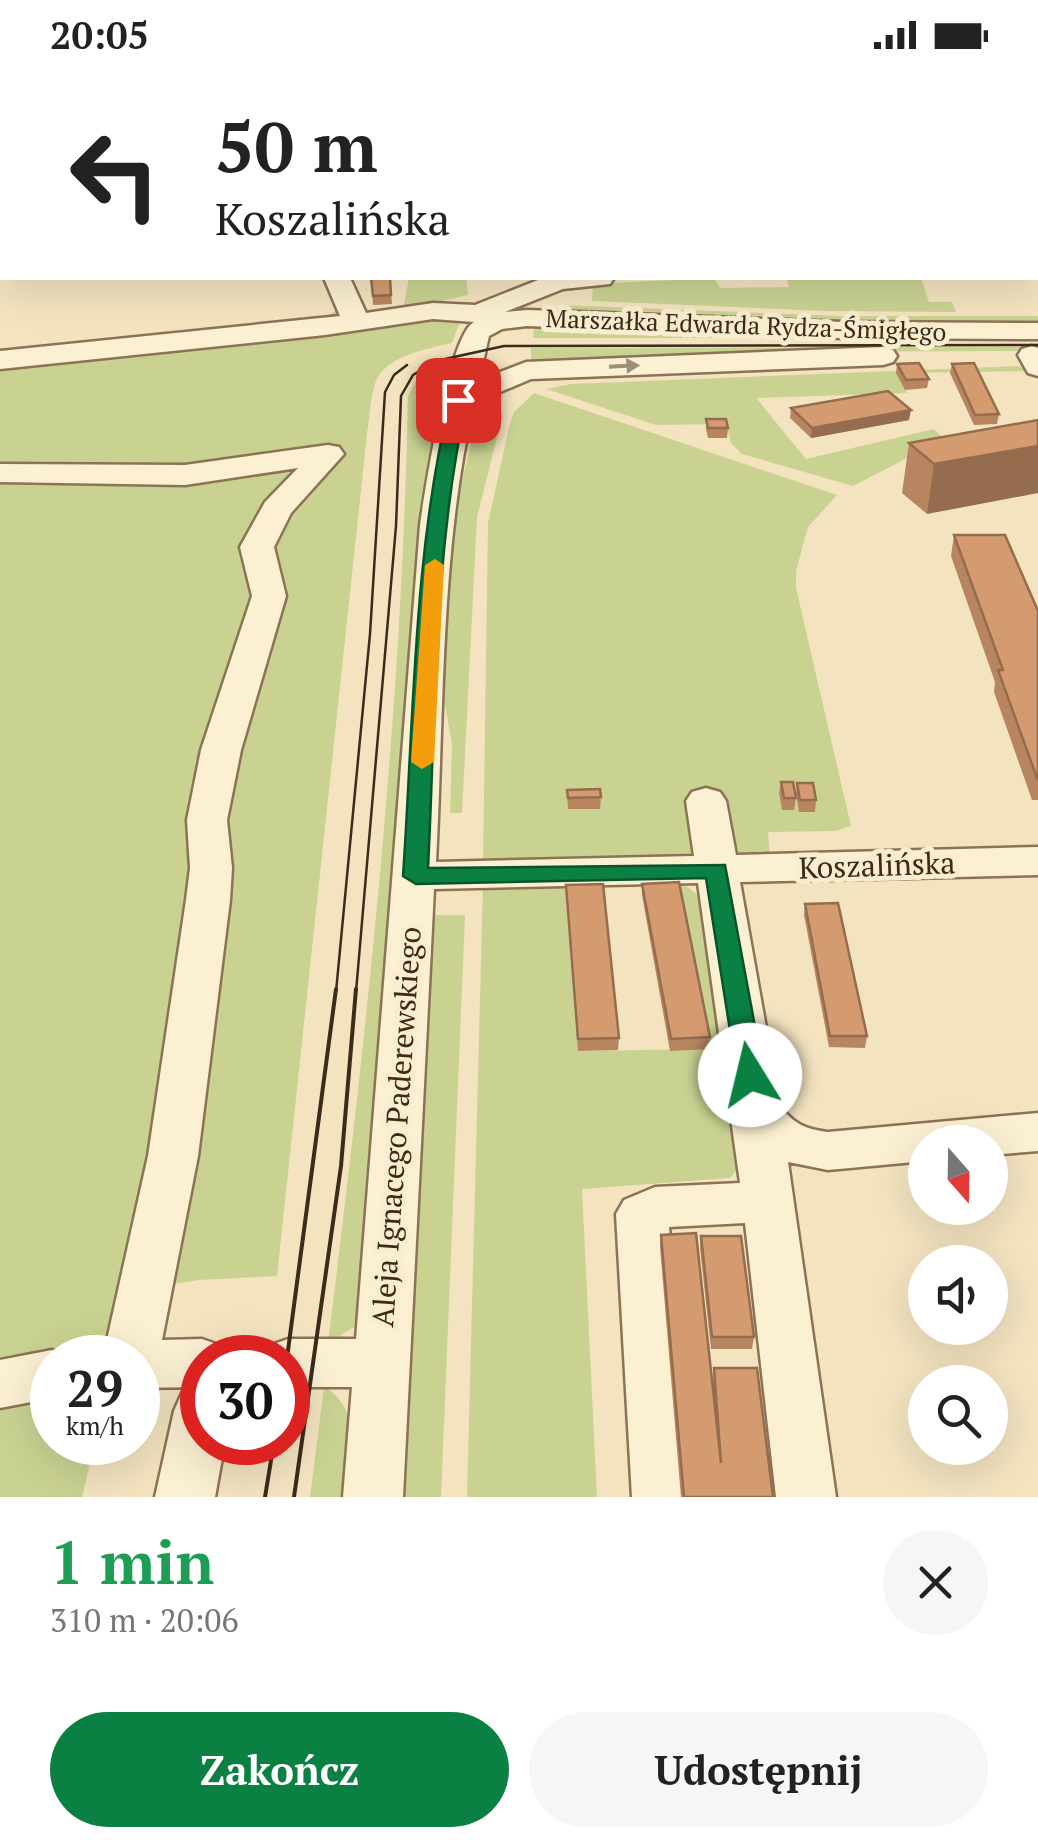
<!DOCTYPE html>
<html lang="pl">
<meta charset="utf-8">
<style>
body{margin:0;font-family:"PT Serif",serif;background:#f6f6f6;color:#222;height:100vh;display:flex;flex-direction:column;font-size:38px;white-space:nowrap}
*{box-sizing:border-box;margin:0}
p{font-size:32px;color:#767676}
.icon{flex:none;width:55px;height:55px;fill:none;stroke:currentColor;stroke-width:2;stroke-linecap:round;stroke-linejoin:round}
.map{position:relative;height:1427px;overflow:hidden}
.sheet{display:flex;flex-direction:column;background:#fff;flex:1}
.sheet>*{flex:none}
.banner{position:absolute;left:0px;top:0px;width:1040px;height:210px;box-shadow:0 10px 40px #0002;background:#fff;color:#222;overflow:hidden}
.needle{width:65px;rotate:160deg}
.fabs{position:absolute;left:908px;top:1055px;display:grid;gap:20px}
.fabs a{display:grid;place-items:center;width:100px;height:100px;border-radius:50%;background:#fff;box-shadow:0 10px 40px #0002;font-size:50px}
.speed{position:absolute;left:30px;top:1265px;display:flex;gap:20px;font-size:50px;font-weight:700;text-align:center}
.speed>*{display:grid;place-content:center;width:130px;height:130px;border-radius:50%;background:#fff;box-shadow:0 10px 40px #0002;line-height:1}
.speed small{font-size:25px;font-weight:400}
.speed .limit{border:15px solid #d22;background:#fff;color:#111}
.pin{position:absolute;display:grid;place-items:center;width:85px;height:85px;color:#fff;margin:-42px;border-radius:20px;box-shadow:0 5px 15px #0006}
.me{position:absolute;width:110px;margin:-55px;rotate:351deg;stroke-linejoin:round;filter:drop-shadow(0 0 8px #0008)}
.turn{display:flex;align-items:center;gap:35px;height:210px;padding:0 50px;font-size:45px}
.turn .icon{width:130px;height:130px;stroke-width:2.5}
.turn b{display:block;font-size:70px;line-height:85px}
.round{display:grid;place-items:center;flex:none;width:105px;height:105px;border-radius:52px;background:#f6f6f6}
.overview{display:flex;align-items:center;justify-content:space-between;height:170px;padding:0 50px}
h1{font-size:60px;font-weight:800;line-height:75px;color:#1e9e55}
.button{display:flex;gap:20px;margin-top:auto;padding:20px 50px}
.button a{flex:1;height:115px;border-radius:60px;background:#0b8043;color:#fff;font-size:40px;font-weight:800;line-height:115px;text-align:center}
.button a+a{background:#f6f6f6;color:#222}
.status{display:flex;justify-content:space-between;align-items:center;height:70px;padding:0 50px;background:#fff;direction:ltr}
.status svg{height:28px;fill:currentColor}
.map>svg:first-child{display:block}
</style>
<div class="status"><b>20:05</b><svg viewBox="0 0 49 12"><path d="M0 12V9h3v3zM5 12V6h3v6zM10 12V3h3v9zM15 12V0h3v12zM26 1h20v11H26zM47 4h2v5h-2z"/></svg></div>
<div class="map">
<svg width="1038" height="1427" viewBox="0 0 1038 1427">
<rect width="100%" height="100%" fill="#f3e3bf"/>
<path fill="#cad292" d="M0,0H616L632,2H2V193Z
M409,208H466L468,225L403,240Z
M714,208L720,218L789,217L786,208H921L929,232H952L956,242L826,241L592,231L593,214Z
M561,235L841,246H1038V254L901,255L583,243Z
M348,239H360L367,244L462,246L452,273C430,278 391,285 378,307C370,321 370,349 367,364L277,1206L198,1210L131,1221L115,1287L52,1288V1372L95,1373L82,1427H0V284L328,247L334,241Z
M534,256L774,265L1038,268H533Z
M1038,277V281L742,282L531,290V278Z
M448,294L423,436L359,1254L328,1273C367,959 402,642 408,326L416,311Z
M1018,296L1030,301L897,303L907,323L756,328L806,389L934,359L944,369L853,416L742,384L731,373L726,354L656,355L546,319L571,314Z
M534,323L837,425L808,457L796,501V518L851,756L835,761L768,762L770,786H723L693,770L690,788L483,795L488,453L510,353L514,342Z
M489,332L503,344L477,447L462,743H450L452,674L442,618L449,466L477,349Z
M642,811C666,812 690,809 702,832L740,1096L730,1108L582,1119L597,1427H467L483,814L584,812L578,981L708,979L642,825Z
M434,845H465L441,1427H404Z
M324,1317C363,1338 351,1389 350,1427H310Z"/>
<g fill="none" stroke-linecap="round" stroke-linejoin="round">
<defs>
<path id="minor" d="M6,0H29L30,2H7Z
M362,0H382L383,2H363Z
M454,0H475L476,2H455Z
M1007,0H1028L1029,2H1008Z
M0,95L2,96V110H0Z
M324,208H350L366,243L433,233L475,235L543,208H614L610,214L563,219L505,242L527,240L843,252L1038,253V269L843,268L527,256L502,259L489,266L479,310L526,292L883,277L893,280L897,286L893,292L883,295L531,309L474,333C440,480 444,641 436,792L694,786L686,731L692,722L706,718L720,722L726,731L736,785L1038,777V805L740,812L780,1036C794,1054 805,1059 828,1062L1038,1043V1081L990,1085V1072H925V1091L828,1100L788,1092L836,1427H776L745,1153L669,1157L692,1427H632L616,1144L624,1130L655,1117L740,1113L698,813L434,819L403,1427H343L352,1317H288V1288H263L268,1276L288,1269H356L420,455C425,420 449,265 474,252L433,249L325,265L0,299V281L340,246Z
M1032,276L1038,278V306L1028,303L1018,285L1022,279Z
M328,375L339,377L344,384L291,443L274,477L286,526L241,680L227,750L232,798L230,830L198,1086L162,1270L202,1269L222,1276L227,1288H202V1372H225L215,1427H155L174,1341L182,1323L200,1317L138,1318V1288H103L148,1086L186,830L190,798L187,750L201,680L252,526L240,477L265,432L298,398L185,415L0,412V394L185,395Z
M52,1280L72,1288H52V1328L0,1338V1290Z"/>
</defs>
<use href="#minor" stroke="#8d7355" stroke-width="5"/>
<use href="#minor" fill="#fcf0d3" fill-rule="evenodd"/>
<path stroke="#3b2b1b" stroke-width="2.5" d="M336,922L370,564L385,322L394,305L407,295
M356,922L396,456L401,326L413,305L436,291L504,276L1038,275"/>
<path stroke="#3b2b1b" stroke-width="4" d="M287,1288L336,919
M265,1427L274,1372
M294,1427L341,1096L356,919"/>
</g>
<path fill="#b78560" d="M780,0H833H830L829,2H780Z
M371,208H390L392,234L373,235Z
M897,294L929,309L927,318L905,320L896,303Z
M952,294L999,344L997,354L974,355L950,303Z
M791,338L909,350L811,368L790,348Z
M706,349L728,358L727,368H708L706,359Z
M1038,350L927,444L902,423L909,373Z
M954,465L1038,541V730H1032L994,622L995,612L951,486Z
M781,712L796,728L794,740H782L779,723Z
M797,713L816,730L815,742H799L796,724Z
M567,720L601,727L600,739H568Z
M642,814L710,967L709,979L670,981L642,825Z
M566,815L619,968L618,980L578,981Z
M805,834L867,966L865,978L829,977L804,845Z
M661,1165L713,1310L714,1298L773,1427H681L660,1177Z
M701,1166L754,1267L752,1279H711L700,1178Z"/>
<path fill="#956c4e" d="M2,132V158L0,159V133Z
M911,340L909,350L811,368L812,358Z
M1038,376V423L927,444L934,394Z"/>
<path fill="#d59b70" stroke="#956c4e" stroke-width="2.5" d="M783,0H818L820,2H784Z
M0,119L2,120V132L0,133Z
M371,208H390L391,225L373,226Z
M919,293L929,309L906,310L897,294Z
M974,293L999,344L975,345L952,294Z
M888,321L911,340L812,358L791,338Z
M706,349H726L728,358H708Z
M1038,350V376L934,394L909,373Z
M954,465H1005L1038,541V708H1037L998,600H1003Z
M781,712H793L796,728H784Z
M797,713H813L816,730H800Z
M600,719L601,727L568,728L567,720Z
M679,812L710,967L671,969L642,814Z
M603,814L619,968L578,969L566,815Z
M838,833L867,966H830L805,834Z
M696,1163L721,1393L714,1298H757L773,1427H684L661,1165Z
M701,1166H741L754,1267H712Z"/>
<defs><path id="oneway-solid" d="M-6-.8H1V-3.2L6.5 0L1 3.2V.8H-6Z" transform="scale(2.5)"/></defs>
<use fill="#9c8e77" href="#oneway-solid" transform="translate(624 296) rotate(-3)"/>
<path fill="#0b8043" stroke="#07532c" stroke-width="2.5" d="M458,324L467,330C433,482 436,643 428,798L725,795L764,1005L760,1012H741L737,1005L706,808L416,814L403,806C414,648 413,484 450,330Z"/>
<path fill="#f59e0b" d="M435,489L444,495L434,692L422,699L411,692L425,495Z"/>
<g text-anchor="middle" stroke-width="10" stroke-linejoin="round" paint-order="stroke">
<g font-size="25" fill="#3b2b1b" stroke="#f9edcf">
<text transform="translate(746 255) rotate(2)" y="9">Marszałka Edwarda Rydza-Śmigłego</text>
</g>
<g font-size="30" fill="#3b2b1b" stroke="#f9edcf">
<text transform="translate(877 796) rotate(-2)" y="10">Koszalińska</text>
<text transform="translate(397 1057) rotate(-86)" y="10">Aleja Ignacego Paderewskiego</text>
</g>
</g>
</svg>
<div class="fabs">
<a><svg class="needle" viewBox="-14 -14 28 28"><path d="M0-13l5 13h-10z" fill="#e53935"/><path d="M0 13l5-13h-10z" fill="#767676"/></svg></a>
<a><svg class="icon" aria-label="sound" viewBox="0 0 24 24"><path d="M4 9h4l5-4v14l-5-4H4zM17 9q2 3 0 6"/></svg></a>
<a><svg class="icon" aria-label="search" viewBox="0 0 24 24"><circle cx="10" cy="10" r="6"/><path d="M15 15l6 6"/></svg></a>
</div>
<div class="speed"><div>29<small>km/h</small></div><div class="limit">30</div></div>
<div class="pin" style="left:458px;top:330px;background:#d93025"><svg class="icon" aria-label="arrive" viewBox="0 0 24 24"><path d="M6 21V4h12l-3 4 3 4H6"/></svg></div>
<svg class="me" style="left:750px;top:1005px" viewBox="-20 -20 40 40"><circle r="19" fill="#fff"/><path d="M0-13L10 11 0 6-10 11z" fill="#0b8043"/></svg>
<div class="banner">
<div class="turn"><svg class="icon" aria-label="left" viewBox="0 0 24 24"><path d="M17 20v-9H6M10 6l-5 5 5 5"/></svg><div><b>50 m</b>Koszalińska</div></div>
</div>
</div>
<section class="sheet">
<div class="overview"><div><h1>1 min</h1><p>310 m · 20:06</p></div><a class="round"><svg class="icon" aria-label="close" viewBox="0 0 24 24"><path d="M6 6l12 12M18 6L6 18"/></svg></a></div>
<div class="button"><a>Zakończ</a><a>Udostępnij</a></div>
</section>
